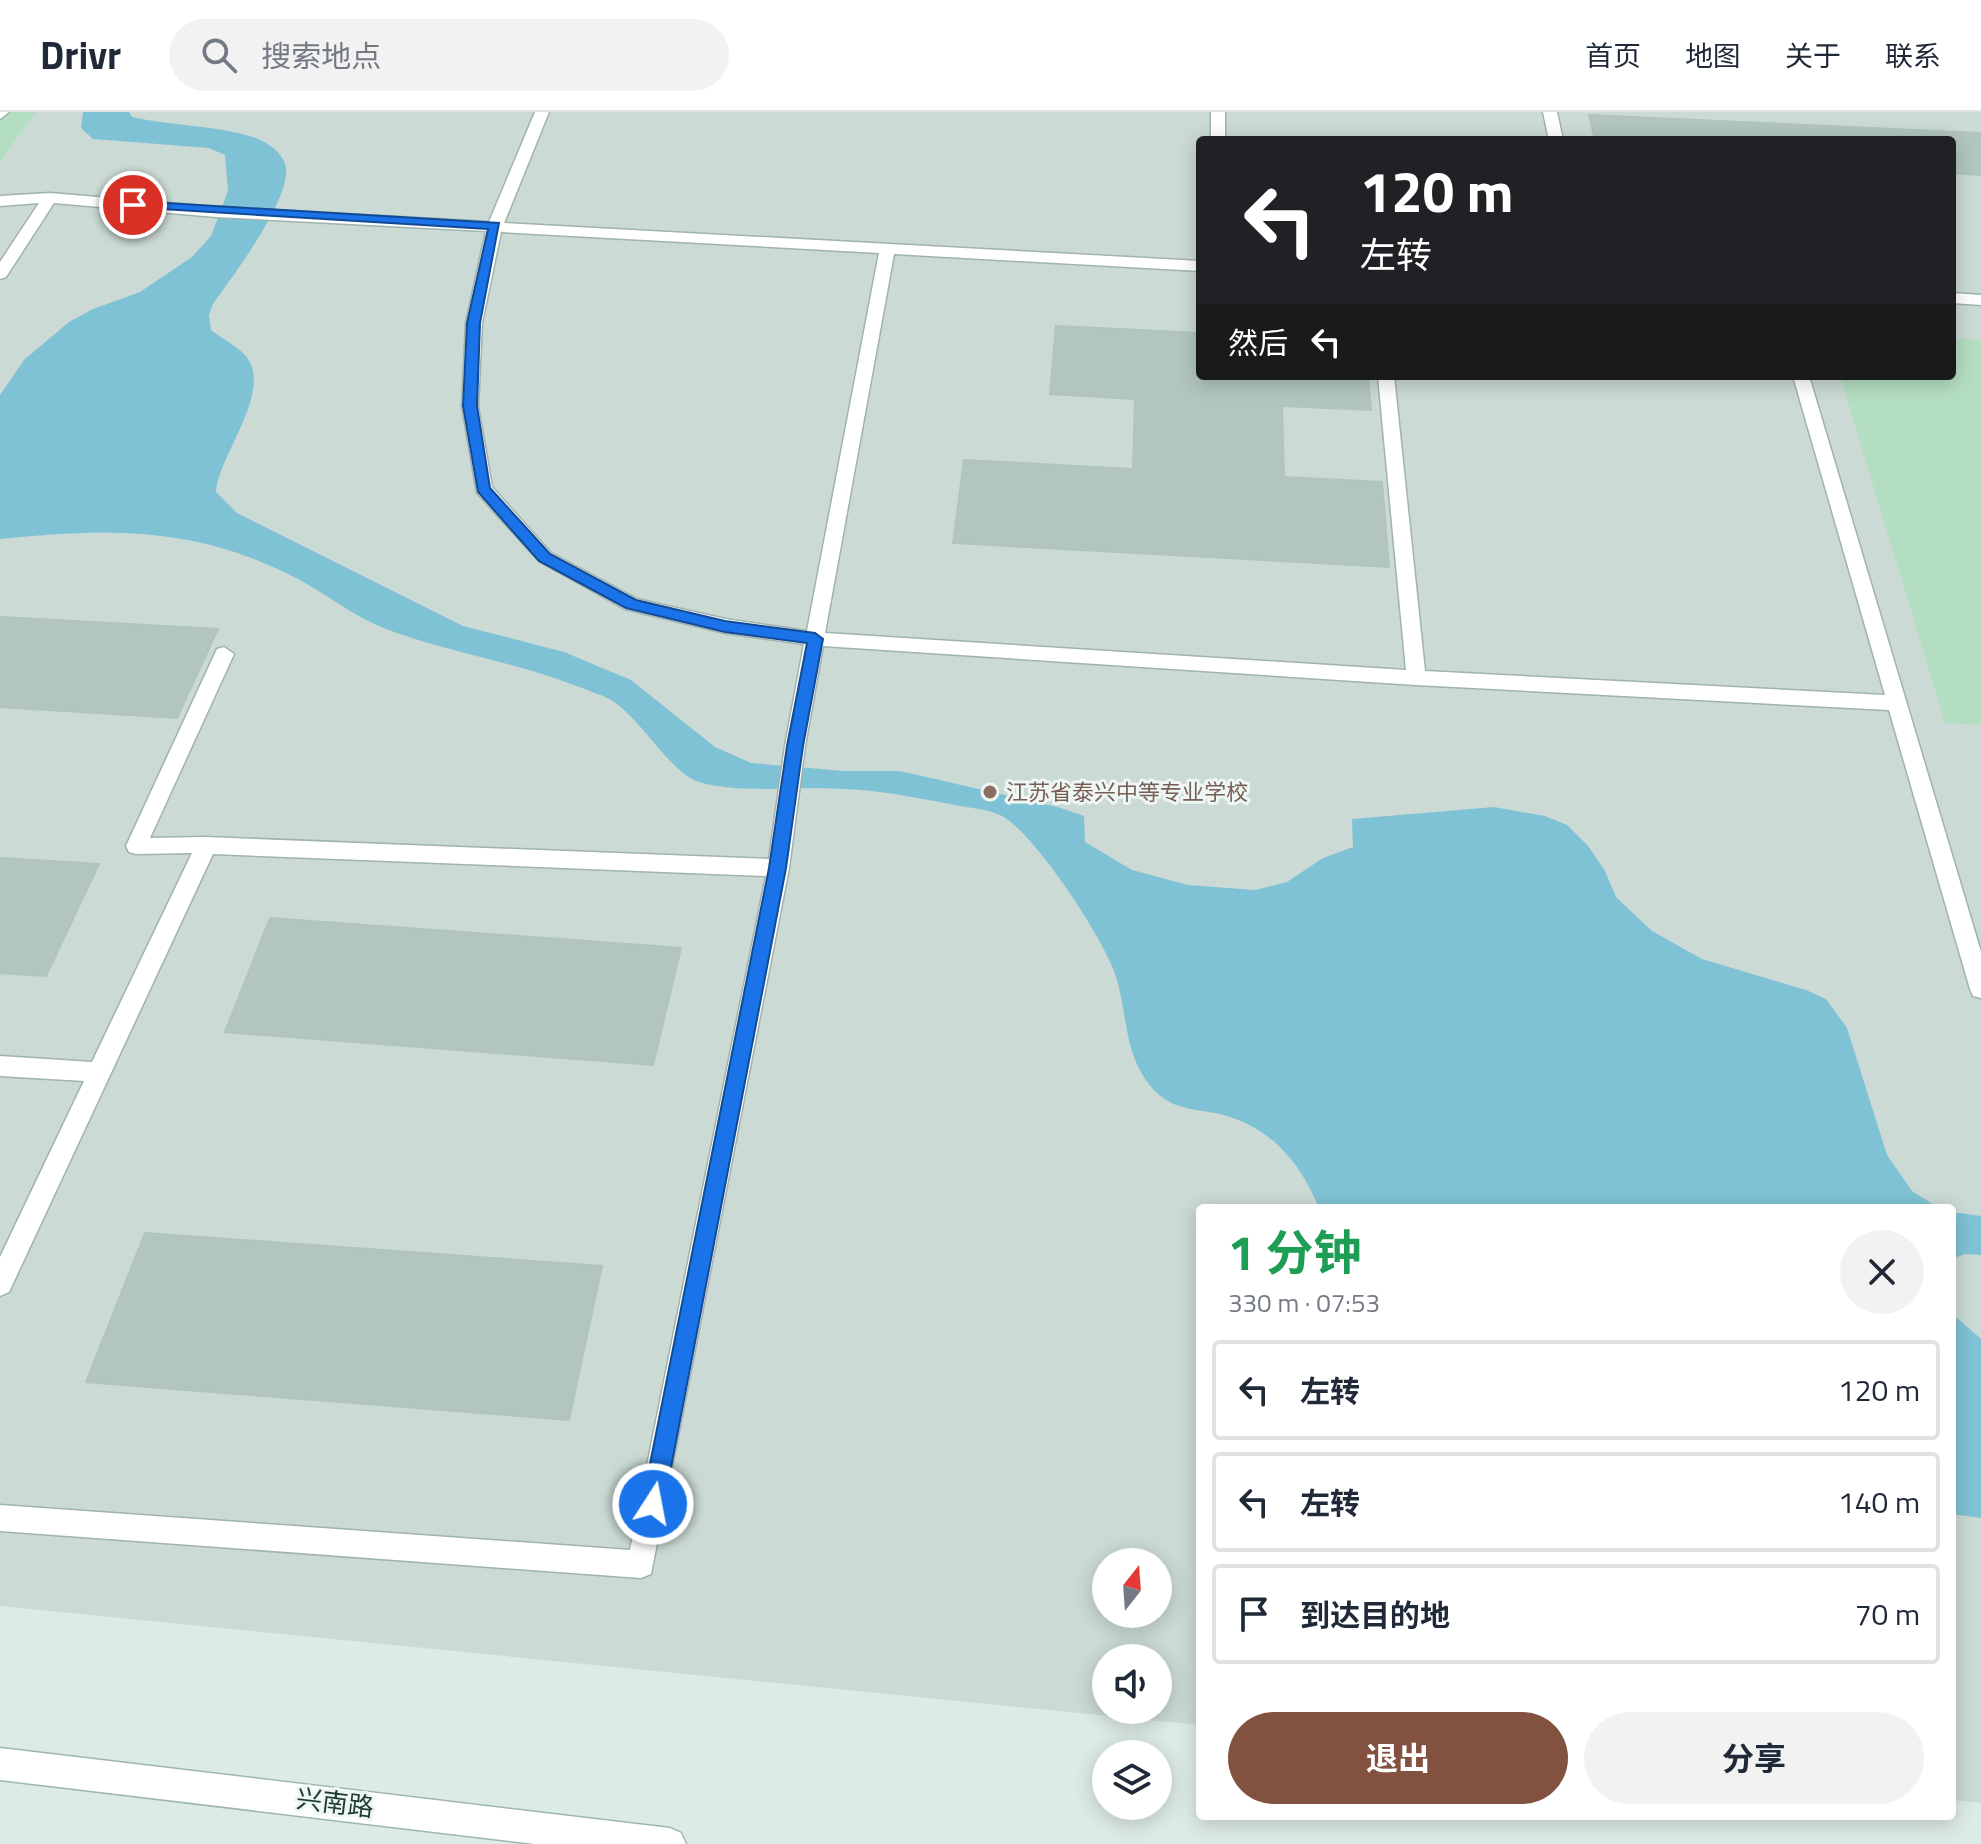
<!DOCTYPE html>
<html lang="zh">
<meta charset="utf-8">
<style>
body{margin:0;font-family:"Titillium Web","Noto Sans SC",sans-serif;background:#f2f2f3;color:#1f2937;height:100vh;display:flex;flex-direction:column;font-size:30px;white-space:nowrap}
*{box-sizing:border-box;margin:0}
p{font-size:26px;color:#747a83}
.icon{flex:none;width:44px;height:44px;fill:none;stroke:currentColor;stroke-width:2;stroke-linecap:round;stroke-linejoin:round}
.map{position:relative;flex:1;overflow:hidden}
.drawer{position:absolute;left:1196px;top:1092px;width:760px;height:616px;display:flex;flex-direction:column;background:#fff;border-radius:8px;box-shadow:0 4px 20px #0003}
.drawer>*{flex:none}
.banner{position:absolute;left:1196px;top:24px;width:760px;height:244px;border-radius:8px;box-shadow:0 4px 20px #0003;background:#202124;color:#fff;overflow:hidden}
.needle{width:52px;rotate:17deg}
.controls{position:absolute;left:1092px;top:1436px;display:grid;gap:16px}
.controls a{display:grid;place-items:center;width:80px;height:80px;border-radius:50%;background:#fff;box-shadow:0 4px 20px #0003;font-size:40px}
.pin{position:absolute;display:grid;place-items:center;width:68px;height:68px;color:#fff;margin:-34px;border:4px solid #fff;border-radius:50%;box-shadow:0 2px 8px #0007}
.me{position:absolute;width:88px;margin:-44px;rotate:11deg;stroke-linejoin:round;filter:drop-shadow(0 0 6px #0008)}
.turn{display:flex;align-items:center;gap:28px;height:168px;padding:0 32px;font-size:36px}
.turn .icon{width:104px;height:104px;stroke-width:2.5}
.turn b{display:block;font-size:56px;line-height:68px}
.then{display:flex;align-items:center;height:76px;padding:0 32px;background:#0003;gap:16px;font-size:30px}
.round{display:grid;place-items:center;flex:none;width:84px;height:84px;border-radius:42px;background:#f2f2f3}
.head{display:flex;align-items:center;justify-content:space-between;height:136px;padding:0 32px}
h1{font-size:48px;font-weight:700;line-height:60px;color:#1e9e55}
.action{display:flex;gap:16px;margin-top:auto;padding:16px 32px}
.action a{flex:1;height:92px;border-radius:48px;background:#83513f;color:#fff;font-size:32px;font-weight:700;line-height:92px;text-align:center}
.action a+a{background:#f2f2f3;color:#1f2937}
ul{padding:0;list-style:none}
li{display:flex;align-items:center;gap:24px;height:100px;margin:0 16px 12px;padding:0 16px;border:4px solid #e0e1e3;border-radius:8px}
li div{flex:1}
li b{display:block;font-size:30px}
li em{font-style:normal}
header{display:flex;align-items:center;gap:48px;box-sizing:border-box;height:112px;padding:0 40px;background:#fff;border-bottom:2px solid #e0e1e3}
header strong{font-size:38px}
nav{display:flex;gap:44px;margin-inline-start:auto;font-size:28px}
.search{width:560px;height:72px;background:#f2f2f3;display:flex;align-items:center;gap:20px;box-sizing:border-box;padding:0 28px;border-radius:44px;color:#747a83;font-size:30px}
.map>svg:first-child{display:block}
</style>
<header>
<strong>Drivr</strong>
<div class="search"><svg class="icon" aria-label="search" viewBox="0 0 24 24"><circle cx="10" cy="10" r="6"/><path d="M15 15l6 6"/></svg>搜索地点</div>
<nav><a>首页</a><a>地图</a><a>关于</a><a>联系</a></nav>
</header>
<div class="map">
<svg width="1981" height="1732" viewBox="0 0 1981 1732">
<rect width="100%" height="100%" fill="#ddebe6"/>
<path fill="#cbdad5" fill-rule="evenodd" d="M36,0H1981V1691L1952,1688V1096H1200V1613L0,1494V50ZM1200,28H1952V264H1200ZM1106,1450H1158V1502H1106ZM1106,1546H1158V1598H1106Z"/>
<path fill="#b4dec2" d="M0,0H36L0,50Z
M1952,226L1981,228V613L1945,611L1840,264H1952Z"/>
<path fill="#80c2d5" d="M83,0H129L132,5C172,14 214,13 253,25C265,29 281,39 285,52C295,83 231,166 213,192L209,203L211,218C221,226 237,234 246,244C274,279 218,344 216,380L237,401L463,514L564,540L631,568L715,635L751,651L844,659H900L1058,695L1084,704L1085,730L1132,758L1188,773L1255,778L1287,770L1323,746L1353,735L1352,707L1494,695L1545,704L1567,713L1588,734L1604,757L1616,785L1652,819L1702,847L1806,878L1826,887L1847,916L1887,1043L1912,1079L1939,1096H1317V1091C1300,1053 1277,1023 1236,1007C1199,993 1171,1005 1145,967C1123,934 1127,894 1114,859C1101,823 1034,721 1002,704C989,697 969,696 955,693C918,686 881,678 843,677C801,674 738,682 699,670C671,662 642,607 611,588C600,582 586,578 574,573C512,549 444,540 381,515C352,503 326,482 298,467C197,414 110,416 0,427V283L24,248L69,210L93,197L140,180L192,145L211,124L228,79L225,43L209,36L93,27L81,16Z
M1952,1100L1981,1104V1143L1965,1142L1952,1147Z
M1952,1197L1955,1204L1981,1227V1406L1952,1402Z"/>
<path fill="#b2c5bf" stroke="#afc5bd" stroke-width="2" d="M1589,3L1981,21V63L1952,61V28H1595Z
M1056,214L1200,221V264H1368L1371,298L1282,294L1284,365L1382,370L1389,455L953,431L964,348L1133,357L1135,287L1050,282Z
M0,505L218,517L177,606L0,595Z
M0,746L99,752L46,864L0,861Z
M270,806L681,836L653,953L225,920Z
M145,1121L602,1154L569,1308L86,1270Z"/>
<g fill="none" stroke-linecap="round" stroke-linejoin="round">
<defs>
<path id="lane" d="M0,0H9L0,7Z
M535,0H549L504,111L1200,149V159L894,142L825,521L1406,558L1378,264H1394L1425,559L1885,583L1793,264H1809L1981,840V886L1973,884L1970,877L1889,598L1416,573L823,534L805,634L789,756L651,1462L641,1466L0,1419V1393L630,1438L766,764L213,742L9,1180L0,1184V1145L84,969L0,964V944L92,950L192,741L136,742L129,740L126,734L217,537L224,535L234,542L150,726L206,725L769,747L785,634L804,532L725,521L625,497L539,449L477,381L462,294L466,211L486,119L216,105L54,91L6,165L0,167V150L39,91L0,94V84L50,81L216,95L489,110ZM501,120L879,141L807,519L725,507L637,487L551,441L492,375L478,294L482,211Z
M1211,0H1225V28H1211Z
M1543,0H1557L1563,28H1549Z
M1952,181L1981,183V193L1952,191Z"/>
<path id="secondary" d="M0,1636L670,1716L681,1721L686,1732H535L0,1668Z"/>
</defs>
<use href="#lane" stroke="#a0b3ad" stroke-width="3"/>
<use href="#secondary" stroke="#9cb7af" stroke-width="3"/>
<use href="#lane" fill="#fff" fill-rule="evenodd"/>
<use href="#secondary" fill="#fff" fill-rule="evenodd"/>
</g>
<path fill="#1a73e8" stroke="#114b97" stroke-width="2" d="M133,89L499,111L480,211L477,294L490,376L550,442L636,488L725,509L815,521L823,527L803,634L786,756L664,1392L661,1399L653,1403L645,1399L642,1392L769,756L787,634L807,531L725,520L626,496L539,449L478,380L463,294L467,211L488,117L129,95V90Z"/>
<circle fill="#8d6e63" stroke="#eef7f3" stroke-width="3" cx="990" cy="680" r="8"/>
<g text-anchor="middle" stroke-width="6" stroke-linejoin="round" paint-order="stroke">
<g font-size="22" fill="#785e54" stroke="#eef7f3" text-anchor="start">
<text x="1006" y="688">江苏省泰兴中等专业学校</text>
</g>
<g font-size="26" fill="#1e3b35" stroke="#eef7f3">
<text transform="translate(335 1691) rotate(7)" y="9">兴南路</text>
</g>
</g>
</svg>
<div class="controls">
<a><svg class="needle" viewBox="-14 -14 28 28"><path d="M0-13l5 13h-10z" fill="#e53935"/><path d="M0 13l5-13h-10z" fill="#747a83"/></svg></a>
<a><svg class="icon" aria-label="sound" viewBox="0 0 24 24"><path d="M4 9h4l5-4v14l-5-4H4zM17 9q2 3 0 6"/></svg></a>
<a><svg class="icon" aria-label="layers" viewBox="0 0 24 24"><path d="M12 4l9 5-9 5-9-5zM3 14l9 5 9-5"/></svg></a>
</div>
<div class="pin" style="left:133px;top:93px;background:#d93025"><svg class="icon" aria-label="arrive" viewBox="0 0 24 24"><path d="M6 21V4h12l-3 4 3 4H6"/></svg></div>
<svg class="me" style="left:653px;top:1392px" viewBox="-20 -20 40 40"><circle r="17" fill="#1a73e8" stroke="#fff" stroke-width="3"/><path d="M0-11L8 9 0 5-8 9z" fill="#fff"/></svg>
<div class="banner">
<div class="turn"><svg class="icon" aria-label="left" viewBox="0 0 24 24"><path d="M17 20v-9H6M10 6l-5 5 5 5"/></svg><div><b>120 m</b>左转</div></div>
<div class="then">然后<svg class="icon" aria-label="left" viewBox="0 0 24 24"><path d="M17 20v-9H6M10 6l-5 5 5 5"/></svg></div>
</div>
<section class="drawer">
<div class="head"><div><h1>1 分钟</h1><p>330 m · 07:53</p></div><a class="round"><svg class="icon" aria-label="close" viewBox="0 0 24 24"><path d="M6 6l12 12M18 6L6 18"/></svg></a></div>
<ul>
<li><svg class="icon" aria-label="left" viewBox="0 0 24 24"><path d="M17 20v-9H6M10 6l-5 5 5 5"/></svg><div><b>左转</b></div><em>120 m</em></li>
<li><svg class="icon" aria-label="left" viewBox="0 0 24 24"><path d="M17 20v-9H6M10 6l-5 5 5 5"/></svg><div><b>左转</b></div><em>140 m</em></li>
<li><svg class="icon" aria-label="arrive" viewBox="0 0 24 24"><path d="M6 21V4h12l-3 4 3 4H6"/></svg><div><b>到达目的地</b></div><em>70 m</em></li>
</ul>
<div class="action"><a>退出</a><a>分享</a></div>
</section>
</div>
